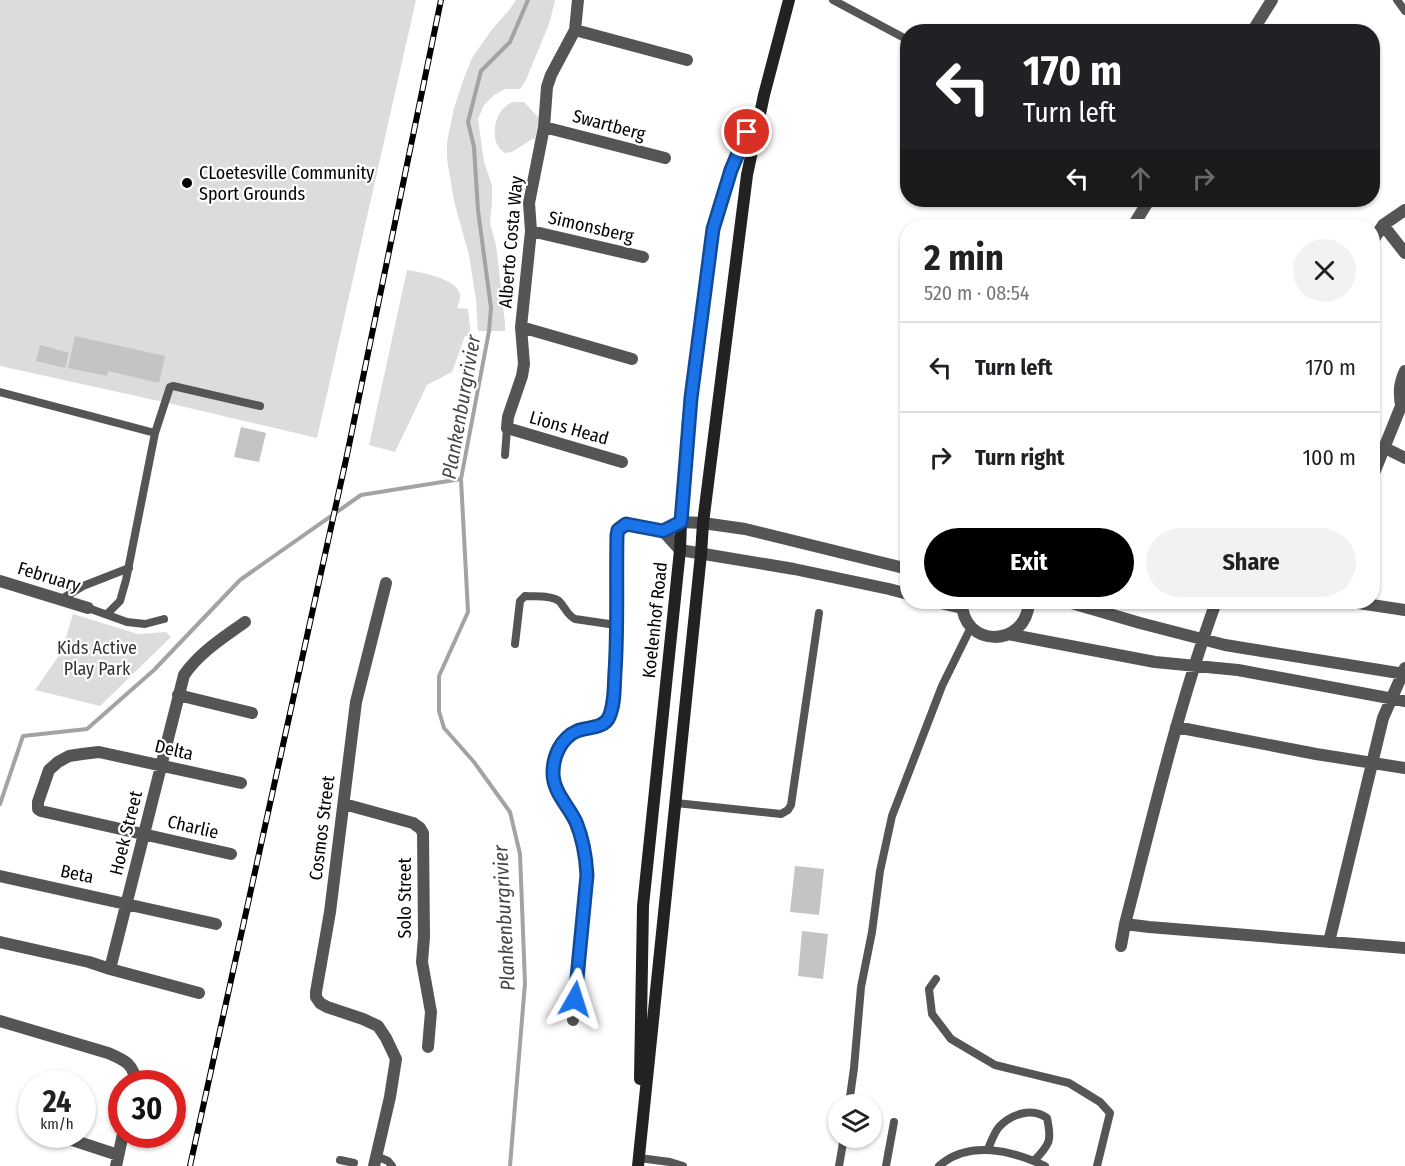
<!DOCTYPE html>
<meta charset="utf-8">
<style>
body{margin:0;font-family:"Fira Sans Condensed",sans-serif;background:#f2f2f2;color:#202124;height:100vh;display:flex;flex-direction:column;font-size:22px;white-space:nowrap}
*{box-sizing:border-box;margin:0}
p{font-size:20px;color:#757577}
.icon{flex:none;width:33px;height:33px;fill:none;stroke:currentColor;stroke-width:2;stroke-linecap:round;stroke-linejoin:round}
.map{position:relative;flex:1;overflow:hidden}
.side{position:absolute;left:900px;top:219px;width:480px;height:390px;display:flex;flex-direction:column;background:#fff;border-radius:24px;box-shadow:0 2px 4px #0004}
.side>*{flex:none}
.guide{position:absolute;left:900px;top:24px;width:480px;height:183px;border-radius:24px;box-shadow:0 2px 4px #0004;background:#202124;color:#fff;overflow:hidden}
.fabs{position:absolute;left:828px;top:1094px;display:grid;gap:12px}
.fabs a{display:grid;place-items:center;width:54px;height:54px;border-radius:50%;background:#fff;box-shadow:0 2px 4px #0004;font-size:30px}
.speed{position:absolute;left:18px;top:1070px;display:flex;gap:12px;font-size:30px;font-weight:700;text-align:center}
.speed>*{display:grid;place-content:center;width:78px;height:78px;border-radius:50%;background:#fff;box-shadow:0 2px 4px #0004;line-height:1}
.speed small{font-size:15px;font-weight:400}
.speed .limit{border:9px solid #d22;background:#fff;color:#111}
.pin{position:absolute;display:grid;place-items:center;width:51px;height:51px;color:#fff;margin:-26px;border:3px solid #fff;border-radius:50%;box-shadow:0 2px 6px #0007}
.me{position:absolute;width:66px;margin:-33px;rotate:6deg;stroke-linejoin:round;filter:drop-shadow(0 0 4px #0008)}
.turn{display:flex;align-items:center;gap:21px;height:126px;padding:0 24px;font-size:27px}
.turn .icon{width:78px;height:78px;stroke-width:2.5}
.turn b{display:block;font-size:42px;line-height:51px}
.lanes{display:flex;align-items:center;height:57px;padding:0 24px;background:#0003;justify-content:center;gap:30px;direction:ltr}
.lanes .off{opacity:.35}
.round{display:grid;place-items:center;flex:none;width:63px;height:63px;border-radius:32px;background:#f2f2f2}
.overview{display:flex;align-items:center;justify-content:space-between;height:102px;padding:0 24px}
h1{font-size:36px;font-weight:700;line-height:45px}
.cta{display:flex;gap:12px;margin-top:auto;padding:12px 24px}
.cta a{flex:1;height:69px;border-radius:36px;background:#000;color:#fff;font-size:24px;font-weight:700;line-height:69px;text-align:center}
.cta a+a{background:#f2f2f2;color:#202124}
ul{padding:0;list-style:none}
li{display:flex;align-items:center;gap:18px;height:90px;padding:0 24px;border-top:2px solid #e0e0e0}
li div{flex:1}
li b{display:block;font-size:22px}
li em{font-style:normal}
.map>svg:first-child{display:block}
</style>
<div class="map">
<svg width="1405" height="1166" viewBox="0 0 1405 1166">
<rect width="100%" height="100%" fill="#fff"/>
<path fill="#dcdcdc" d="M0,0H416L317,438L168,403L0,366Z
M516,0H554L555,1L549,24L526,80L520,89H505L494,95L484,105L478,119L484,162L492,185V203L490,223L496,245L505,323V331H478L476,300L469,255L454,201L447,159V142L454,108L464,78L472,58L490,32L510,9Z
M513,102H524L539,118L535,139H532L512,152L505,153C487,143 494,108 513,102Z
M407,270C420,272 456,278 460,294C461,298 458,304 457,308L468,309L471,337L465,336L452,372L427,385L395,452L369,445Z
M73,614L138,634L166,632L171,637L100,706L35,690L62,651Z"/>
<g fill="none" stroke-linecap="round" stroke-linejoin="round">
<path stroke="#a3a3a3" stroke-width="4" d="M0,804L23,736L87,729L154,670L240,580L361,495L461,479
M510,1166L525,983L520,854L510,812L474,762L444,728L439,711V676L468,612L461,479L489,331L491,308L478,210L474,147L468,122L481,71L510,42L528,0"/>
</g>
<path fill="#c4c4c4" d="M75,336L165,356L159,383L108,371L107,376L68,368Z
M40,345L69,353L65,368L36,361Z
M241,427L266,433L259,462L234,457Z
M795,866L824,869L819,915L790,912Z
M802,931L828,934L823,979L798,976Z"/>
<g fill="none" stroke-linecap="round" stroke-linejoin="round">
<path stroke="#555" stroke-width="8" d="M833,0L908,40
M1397,0L1405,11
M0,392L155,433
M505,455L507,428
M60,600L83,586L129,568
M88,608L127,622L145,624L164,619
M107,614L120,601L126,580L155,433L170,387L173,386L260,406
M515,644L520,601L525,596C535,597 551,595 559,601C565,607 567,615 575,619L616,625
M676,803L781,814L788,810L791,805L819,613
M936,979L929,989L932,1014L951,1039L995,1065L1069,1083L1100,1102L1110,1113L1097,1166
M849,1104L854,1068L861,987L872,932L880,871L892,816L942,686L971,627
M988,1149C991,1142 994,1133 999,1127C1011,1114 1032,1107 1047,1118C1052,1141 1050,1144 1034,1161
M376,1156L388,1161L392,1166
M639,1158L670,1162L683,1166
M340,1160L354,1163
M839,1166L844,1137
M886,1166L894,1122
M939,1166C969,1139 1013,1151 1045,1166"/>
<path stroke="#555" stroke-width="12" d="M578,0L575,30L551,75L547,87L544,127L529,203L531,231L521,327L524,364L522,376L508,417L507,428L622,462
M575,30L687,60
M1252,32L1272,0
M544,127L665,158
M1383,225L1405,253
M1133,226L1149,200
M531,231L643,257
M1372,242L1383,225L1405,210
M521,327L632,359
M1401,406C1399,392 1399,384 1405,371
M1385,448L1405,458
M1372,478L1401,406L1405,401
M663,531L680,550L794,569L889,589L908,594
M0,581L88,608
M936,602L962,608
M962,602C962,648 1026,649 1029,602
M1068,602L1140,623L1225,645L1405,674
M1352,602L1405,610
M1008,634L1155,662L1238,670L1405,701
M178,695L252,713
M1176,727L1316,754L1405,768
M344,804L413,823L420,828L423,833L424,937L422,962L431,1012L428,1047
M231,854L41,811L38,809V802L49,770L58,762L69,756L82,754L99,752L241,783
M0,876L216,924
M1125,924L1149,927L1405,948
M0,942L89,962L110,969L184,675C200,652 223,638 245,622
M1329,942L1383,718L1405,668
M1121,946L1125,924C1153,816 1178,707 1216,602
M110,969L199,993
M573,1020L587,875L584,845L575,822L556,788L553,772L557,751L565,740L578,730L590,728L606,722L609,717L613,700L616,658L617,535L618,530L625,524L663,531L681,522L703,523L745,529L908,569
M0,1021L108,1053C124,1060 135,1064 135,1083
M54,1134L118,1155
M116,1166L123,1134
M374,1166L390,1097L396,1059L386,1038L378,1026L363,1019L327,1007L320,1003L316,997V992L330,912L356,702L386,583"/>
<path stroke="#222" stroke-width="12" d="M640,1079L643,906L680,550L681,522L691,398L713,229L731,170L754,117
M638,1166L701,554L703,523L747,175L764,95L789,0"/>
<defs>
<path id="rail" d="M190,1166L347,455L441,0"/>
</defs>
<use href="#rail" stroke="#000" stroke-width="6"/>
<use href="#rail" stroke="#fff" stroke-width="4" stroke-dasharray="11" stroke-linecap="butt"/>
</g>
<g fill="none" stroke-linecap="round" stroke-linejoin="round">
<defs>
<path id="route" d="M575,999L587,875C586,857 583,839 576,822C568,805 553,792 553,773C553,756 561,738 577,731C586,727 604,729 609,717C615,704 614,687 615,672C618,627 616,581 617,535L618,530L626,524L663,531L681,522L691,398L713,229L731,170L747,132"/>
</defs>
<use href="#route" stroke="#114b97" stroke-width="15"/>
<use href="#route" stroke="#1a73e8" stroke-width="10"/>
</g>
<circle fill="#000" stroke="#fff" stroke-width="2" cx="187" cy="183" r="6"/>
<g text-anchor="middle" stroke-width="4.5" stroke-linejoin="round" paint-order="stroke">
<g font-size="18" fill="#000" stroke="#fff">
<text transform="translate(609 125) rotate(15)" y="6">Swartberg</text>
<text transform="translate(591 227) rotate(13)" y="6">Simonsberg</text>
<text transform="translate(511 242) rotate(-85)" y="6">Alberto Costa Way</text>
<text transform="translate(569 428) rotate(16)" y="6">Lions Head</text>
<text transform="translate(49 577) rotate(17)" y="6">February</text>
<text transform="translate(655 620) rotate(-84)" y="6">Koelenhof Road</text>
<text transform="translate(174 750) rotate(13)" y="6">Delta</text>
<text transform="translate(193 827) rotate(13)" y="6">Charlie</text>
<text transform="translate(322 828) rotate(-83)" y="6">Cosmos Street</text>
<text transform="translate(126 833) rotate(-76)" y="6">Hoek Street</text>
<text transform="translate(77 874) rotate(12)" y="6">Beta</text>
<text transform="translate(405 898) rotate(-90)" y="6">Solo Street</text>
</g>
<g font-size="18" fill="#000" stroke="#fff" text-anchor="start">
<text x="199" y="179">CLoetesville Community<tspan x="199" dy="21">Sport Grounds</tspan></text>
</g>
<g font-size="18" fill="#333" stroke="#fff">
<text x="97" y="654">Kids Active<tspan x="97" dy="21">Play Park</tspan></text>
</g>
<g font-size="20" font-style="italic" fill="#444" stroke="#fff">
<text transform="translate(461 407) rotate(-80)" y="7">Plankenburgrivier</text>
<text transform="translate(504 918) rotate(-93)" y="7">Plankenburgrivier</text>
</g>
</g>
</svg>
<div class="fabs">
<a><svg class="icon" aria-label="layers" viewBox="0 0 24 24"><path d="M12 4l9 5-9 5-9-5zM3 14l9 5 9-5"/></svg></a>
</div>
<div class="speed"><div>24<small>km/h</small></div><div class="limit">30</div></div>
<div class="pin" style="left:747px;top:132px;background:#d93025"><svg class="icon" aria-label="arrive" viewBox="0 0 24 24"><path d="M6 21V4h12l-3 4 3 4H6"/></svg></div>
<svg class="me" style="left:575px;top:999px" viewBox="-20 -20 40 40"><path d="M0-17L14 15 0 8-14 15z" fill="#1a73e8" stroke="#fff" stroke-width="4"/></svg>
<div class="guide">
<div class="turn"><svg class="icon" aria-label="left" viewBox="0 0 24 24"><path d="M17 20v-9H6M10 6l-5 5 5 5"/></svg><div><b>170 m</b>Turn left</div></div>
<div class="lanes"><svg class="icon" aria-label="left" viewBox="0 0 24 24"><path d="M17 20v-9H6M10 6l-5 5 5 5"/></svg><svg class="icon off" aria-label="ahead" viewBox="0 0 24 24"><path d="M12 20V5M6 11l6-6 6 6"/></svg><svg class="icon off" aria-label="right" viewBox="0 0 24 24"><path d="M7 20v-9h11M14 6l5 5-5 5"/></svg></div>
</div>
<section class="side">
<div class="overview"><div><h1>2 min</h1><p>520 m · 08:54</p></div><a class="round"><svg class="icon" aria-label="close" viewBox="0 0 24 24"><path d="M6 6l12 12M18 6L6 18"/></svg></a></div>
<ul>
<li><svg class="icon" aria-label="left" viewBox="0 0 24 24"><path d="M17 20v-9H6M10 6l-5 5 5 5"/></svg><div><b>Turn left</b></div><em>170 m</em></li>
<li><svg class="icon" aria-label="right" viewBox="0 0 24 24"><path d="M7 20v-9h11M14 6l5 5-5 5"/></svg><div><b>Turn right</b></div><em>100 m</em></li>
</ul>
<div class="cta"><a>Exit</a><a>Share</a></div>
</section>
</div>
